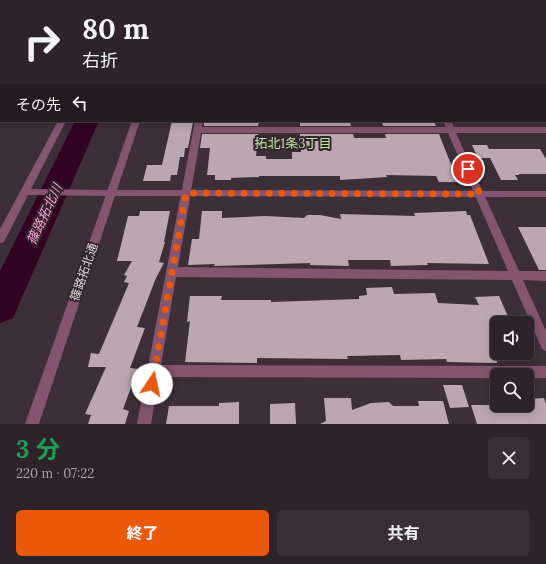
<!DOCTYPE html>
<html lang="ja">
<meta charset="utf-8">
<style>
body{margin:0;font-family:Lora,"Noto Sans JP",serif;background:#3a2f35;color:#f1f3f6;height:100vh;display:flex;flex-direction:column;font-size:15px;white-space:nowrap}
*{box-sizing:border-box;margin:0}
p{font-size:13px;color:#a7a4a8}
.icon{flex:none;width:22px;height:22px;fill:none;stroke:currentColor;stroke-width:2;stroke-linecap:round;stroke-linejoin:round}
.map{position:relative;height:424px;overflow:hidden}
.side{display:flex;flex-direction:column;background:#2e2329;flex:1}
.side>*{flex:none}
.top-card{position:absolute;left:0px;top:0px;width:546px;height:122px;box-shadow:0 2px 10px #0003,0 0 0 1px #494046;background:#2e2329;color:#f1f3f6;overflow:hidden}
.fabs{position:absolute;left:490px;top:316px;display:grid;gap:8px}
.fabs a{display:grid;place-items:center;width:44px;height:44px;border-radius:6px;background:#2e2329;box-shadow:0 2px 10px #0003,0 0 0 1px #494046;font-size:20px}
.pin{position:absolute;display:grid;place-items:center;width:34px;height:34px;color:#fff;margin:-17px;border:2px solid #fff;border-radius:50%;box-shadow:0 1px 4px #0007}
.me{position:absolute;width:44px;margin:-22px;rotate:11deg;stroke-linejoin:round;filter:drop-shadow(0 0 3px #0008)}
.turn{display:flex;align-items:center;gap:14px;height:84px;padding:0 16px;font-size:18px}
.turn .icon{width:52px;height:52px;stroke-width:2.5}
.turn b{display:block;font-size:28px;line-height:34px}
.then{display:flex;align-items:center;height:38px;padding:0 16px;background:#0003;gap:8px;font-size:15px}
.round{display:grid;place-items:center;flex:none;width:42px;height:42px;border-radius:6px;background:#3a2f35}
.head{display:flex;align-items:center;justify-content:space-between;height:68px;padding:0 16px}
h1{font-size:24px;font-weight:700;line-height:30px;color:#1e9e55}
.button{display:flex;gap:8px;margin-top:auto;padding:8px 16px}
.button a{flex:1;height:46px;border-radius:6px;background:#ea580c;color:#fff;font-size:16px;font-weight:700;line-height:46px;text-align:center}
.button a+a{background:#3a2f35;color:#f1f3f6}
.map>svg:first-child{display:block}
</style>
<div class="map">
<svg width="546" height="424" viewBox="0 0 546 424">
<rect width="100%" height="100%" fill="#3d2f37"/>
<g fill="none" stroke-linecap="round" stroke-linejoin="round">
<path fill="#330324" fill-rule="evenodd" d="M136,0H154V1H136Z
M75,121H99L13,318L0,323V271Z"/>
</g>
<path fill="#baa7b2" d="M172,121L193,122L188,148H185L184,157H180L177,175H171L170,181H143L147,165H162Z
M259,121L258,126H204V122Z
M300,121H350L351,126H300Z
M382,121H434L436,126H383Z
M202,134H258L256,156H266V159H292V152H301L300,134H353L354,138H386L385,134H439L458,182H439L436,176L386,175L387,177L340,180V176H259V177L231,178V180H215V175H207L210,148H200Z
M472,145H487L489,149H540L546,159V174H519V175H515L518,180H501L490,158H478Z
M140,211H170L164,242H165L159,262L164,263L156,278L137,327L145,328L130,368L138,369L123,409L129,411L125,424H88L91,415L85,414L106,367H88L91,353L99,354L129,283L124,282L127,276L124,275L132,261H117L128,216H139Z
M202,211H222V218L266,216L304,218L307,215H320L341,219L340,214L415,216L414,213L466,211L467,215H470L489,264L427,263L428,265L391,266L390,260H348L349,266L310,265V263L214,266L215,264L188,265L192,239H199Z
M518,227H546V270H539Z
M392,287L394,294L435,293L438,303L479,305L475,297L499,296L510,321H497V363L447,362L446,359L401,360L400,355L347,356L348,359L257,358V363L185,362L190,321L187,322L190,296H222L221,300H271V302L359,299V296L367,295L366,288Z
M443,385H462L469,407L450,408Z
M324,398H351L352,410L371,403L389,402L393,406H419L418,401H443L449,424H320L326,421Z
M544,398L546,404V424H477L471,405H527V399Z
M239,402V424H166L169,406H219V403Z
M295,403L296,424H270V404Z"/>
<g fill="none" stroke-linecap="round" stroke-linejoin="round">
<path fill="#845471" fill-rule="evenodd" d="M391,0H397V1H391Z
M545,4H546V8H545Z
M545,34H546V39H545Z
M58,121H66L31,189L111,190L116,193L111,196L28,195L4,242L0,243V229Z
M195,121H203L202,127H446L443,121H451L454,127H546V133H456L519,271H546V281L523,280L546,331V351L542,349L512,280L176,277L161,365L546,366V378H527V375H497V378L159,377L151,424H137ZM201,133H448L508,271L178,267Z"/>
<path fill="#845471" fill-rule="evenodd" d="M132,121H140L117,190L546,191V197L115,196L39,424H25Z"/>
</g>
<g fill="none" stroke-linecap="round" stroke-linejoin="round">
<path stroke="#ea580c" stroke-width="7" stroke-dasharray="0 12.6" d="M152,384L186,193L480,194L468,169"/>
</g>
<g text-anchor="middle" stroke-width="4" stroke-linejoin="round" paint-order="stroke">
<g font-size="12" fill="#ddd3d8" stroke="#33252d">
<text transform="translate(84 272) rotate(-71)" y="4">篠路拓北通</text>
</g>
<g font-size="13" fill="#bde5a1" stroke="#33252d">
<text x="293" y="148">拓北1条3丁目</text>
</g>
<g font-size="13" font-style="italic" fill="#fe9bd8" stroke="#33252d">
<text transform="translate(44 214) rotate(-65)" y="5">篠路拓北川</text>
</g>
</g>
</svg>
<div class="fabs">
<a><svg class="icon" aria-label="sound" viewBox="0 0 24 24"><path d="M4 9h4l5-4v14l-5-4H4zM17 9q2 3 0 6"/></svg></a>
<a><svg class="icon" aria-label="search" viewBox="0 0 24 24"><circle cx="10" cy="10" r="6"/><path d="M15 15l6 6"/></svg></a>
</div>
<div class="pin" style="left:468px;top:169px;background:#d93025"><svg class="icon" aria-label="arrive" viewBox="0 0 24 24"><path d="M6 21V4h12l-3 4 3 4H6"/></svg></div>
<svg class="me" style="left:152px;top:384px" viewBox="-20 -20 40 40"><circle r="19" fill="#fff"/><path d="M0-13L10 11 0 6-10 11z" fill="#ea580c"/></svg>
<div class="top-card">
<div class="turn"><svg class="icon" aria-label="right" viewBox="0 0 24 24"><path d="M7 20v-9h11M14 6l5 5-5 5"/></svg><div><b>80 m</b>右折</div></div>
<div class="then">その先<svg class="icon" aria-label="left" viewBox="0 0 24 24"><path d="M17 20v-9H6M10 6l-5 5 5 5"/></svg></div>
</div>
</div>
<section class="side">
<div class="head"><div><h1>3 分</h1><p>220 m · 07:22</p></div><a class="round"><svg class="icon" aria-label="close" viewBox="0 0 24 24"><path d="M6 6l12 12M18 6L6 18"/></svg></a></div>
<div class="button"><a>終了</a><a>共有</a></div>
</section>
